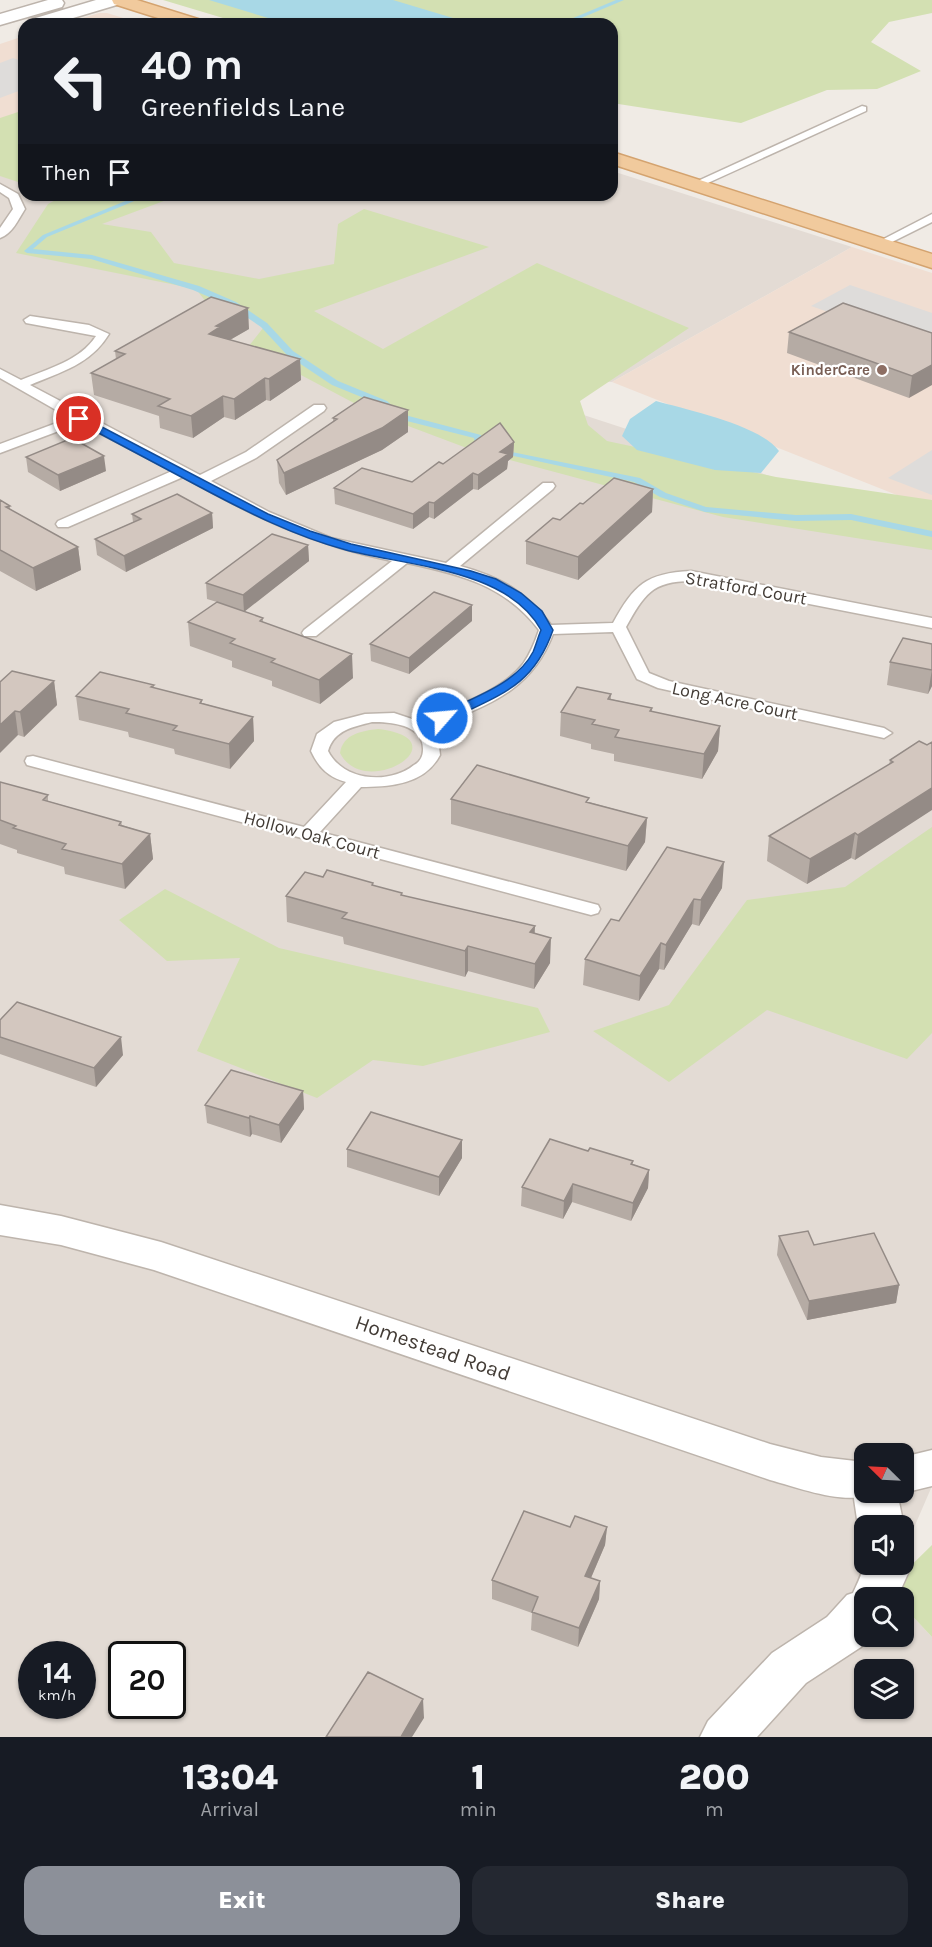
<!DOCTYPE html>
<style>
body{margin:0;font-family:Karla,sans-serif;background:#242831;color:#f1f3f6;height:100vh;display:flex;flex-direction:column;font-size:22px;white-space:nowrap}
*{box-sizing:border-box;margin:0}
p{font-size:20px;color:#9ea1a6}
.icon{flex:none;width:33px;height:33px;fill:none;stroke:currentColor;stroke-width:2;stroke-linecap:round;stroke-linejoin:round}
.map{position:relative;height:1737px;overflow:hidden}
.sheet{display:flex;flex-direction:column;background:#171b24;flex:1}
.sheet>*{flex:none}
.top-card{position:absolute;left:18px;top:18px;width:600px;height:183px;border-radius:18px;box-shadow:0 2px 4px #0004;background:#171b24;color:#f1f3f6;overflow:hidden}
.needle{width:39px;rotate:294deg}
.fabs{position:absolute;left:854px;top:1443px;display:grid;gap:12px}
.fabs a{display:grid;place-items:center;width:60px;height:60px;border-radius:12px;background:#171b24;box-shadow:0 2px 4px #0004;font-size:30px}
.speed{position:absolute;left:18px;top:1641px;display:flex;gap:12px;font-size:30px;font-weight:700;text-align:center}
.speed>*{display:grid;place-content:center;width:78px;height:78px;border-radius:50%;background:#171b24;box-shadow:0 2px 4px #0004;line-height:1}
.speed small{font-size:15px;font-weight:400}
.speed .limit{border:3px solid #111;border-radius:9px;background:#fff;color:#111}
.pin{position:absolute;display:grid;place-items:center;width:51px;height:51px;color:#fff;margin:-26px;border:3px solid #fff;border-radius:50%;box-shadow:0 2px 6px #0007}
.me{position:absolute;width:66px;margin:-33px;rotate:63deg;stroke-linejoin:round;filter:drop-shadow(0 0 4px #0008)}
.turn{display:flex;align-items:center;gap:21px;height:126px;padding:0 24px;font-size:27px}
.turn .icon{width:78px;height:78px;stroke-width:2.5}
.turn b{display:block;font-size:42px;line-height:51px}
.then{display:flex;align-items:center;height:57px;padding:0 24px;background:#0003;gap:12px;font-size:22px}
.eta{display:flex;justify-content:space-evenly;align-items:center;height:102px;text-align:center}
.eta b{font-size:36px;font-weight:800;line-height:42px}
.primary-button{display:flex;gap:12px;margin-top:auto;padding:12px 24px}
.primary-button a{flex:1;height:69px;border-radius:18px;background:#8c9099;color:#fff;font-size:24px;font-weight:800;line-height:69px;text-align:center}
.primary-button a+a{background:#242831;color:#f1f3f6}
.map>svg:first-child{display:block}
</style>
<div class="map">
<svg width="932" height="1737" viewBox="0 0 932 1737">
<rect width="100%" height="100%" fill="#f0ebe5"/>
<path fill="#e3dbd4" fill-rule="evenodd" d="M24,111V195H612V171L852,247L612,382L449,371L932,529V1486L903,1553V1526H864V1636H903V1606L932,1637V1737H0V120ZM864,1454H903V1492H864ZM32,1654H82V1706H32ZM122,1654H172V1706H122ZM864,1670H903V1708H864Z"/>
<path fill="#f0ded2" d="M99,13H107L143,24H64Z
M24,36V111L0,120V44Z
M852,247L932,273V509L612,382Z"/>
<path fill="#d3e0b2" d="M163,0H932V13L889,22L871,42L921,71L877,89L827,90L741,123L612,103V24H243Z
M24,110V184L0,176V118Z
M65,195H180L102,224L151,232L174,263L259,279L334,264L338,224L364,209L489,247L314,311L383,349L537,263L689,328L580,401L588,425L607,441L776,477L932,500V550L723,517L472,450L371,412L248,347L267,323L206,302L196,289L16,253L48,204Z
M378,729C464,739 365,802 340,753C343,734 361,731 378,729Z
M932,827V1033L907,1059L767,1010L669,1082L593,1031L669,1005L747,900L845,887Z
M165,889L279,948L538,1008L550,1032L423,1066L373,1060L317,1098L197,1051L240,958L167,961L119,920Z
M932,1545V1637L903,1606V1598L896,1597L887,1589Z"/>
<path fill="#dedcda" d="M13,58L24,62V89L0,98V63Z
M850,285L932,313V348L811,306Z
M932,450V495L888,478Z"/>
<path fill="#a8d8e6" d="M209,0H393L473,24H288Z
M656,401C688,410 760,425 779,451L761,473L715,470L637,450L622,436L630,419Z"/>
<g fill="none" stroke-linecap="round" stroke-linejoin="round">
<path fill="#a8d8e6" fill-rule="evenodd" d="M616,0H624L567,24H559Z
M140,195H149L47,237L33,249L92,255L199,286L236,302L267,323L293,351L338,381L387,401L401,414L481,435L483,445L488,446V450L476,449L474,438L395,418L381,405L332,385L287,355L261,327L230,306L193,290L91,259L27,253L24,251L43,235Z
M497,449L640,478L666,493L706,507L796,515L851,514L932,531V537L851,520L796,521L705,512L660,497L634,482L500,453H497Z"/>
<defs>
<path id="service" d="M862,106L866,107V111L699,187H691L689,185Z
M0,184L18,194L25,209C18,220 12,234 0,238V228L13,209L9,198L0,192Z
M932,214V222L880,248L874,244Z
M30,316L89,325L109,334C91,364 61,372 30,385L200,475L246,452L314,405H324L326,408L324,411L256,458L211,481L269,512L331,538L446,563L543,483H553L555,486L553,489L460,566C500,577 527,592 551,625L613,623C634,585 646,573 691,571L932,618V628L691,581C652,581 644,595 626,627L649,673L669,681L884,728L892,733L884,738L658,688L637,679L613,632L553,634C530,694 485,705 431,729L438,739L440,755C425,784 391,787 361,787L320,832L598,905L600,909L598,913L591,915L27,765L25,761L27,757L33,756L304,827L346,782C328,777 319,768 311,751L317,734L334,722L365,714L394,713L421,722C454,706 500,693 523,664C530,654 535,642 539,630C505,585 459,574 407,563L316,636H304L302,633L304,630L392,561C312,545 253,516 183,477L68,527H58L56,524L58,521L172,471L80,423L0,453V444L70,418L0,378V369L21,380C47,369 80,361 96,336L26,323L24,320ZM372,722C390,722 424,724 423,750C423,756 420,762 414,765C389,785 343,781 328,751C334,730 353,727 372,722Z"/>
<path id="minor" d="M864,1477V1492H897L904,1526L903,1527L864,1526V1537L858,1526L853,1492L859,1479Z
M903,1552L910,1569L897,1598H864V1636H869L861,1647L806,1683L757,1737H700L708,1721L772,1653L827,1617L847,1595L853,1593C858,1582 863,1573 864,1562V1564H903Z"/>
<path id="tertiary" d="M48,0H62L64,3L62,7L0,25V14Z
M96,0H122L120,4L53,24H26L29,20Z
M0,1205L61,1216L161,1242L770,1444L821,1457L864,1462V1492H880C847,1507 803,1489 770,1480L154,1270L61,1245L0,1235Z
M932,1450V1486L903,1493L901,1492H903V1457Z"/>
<path id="primary" d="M112,0H137L201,20L204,24H177L114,4Z
M612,152L932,254V268L612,164Z"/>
</defs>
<use href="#service" stroke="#bdb4ac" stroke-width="3"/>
<use href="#minor" stroke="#bdb4ac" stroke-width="3"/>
<use href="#tertiary" stroke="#bdb4ac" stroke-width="3"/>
<use href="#primary" stroke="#d4a36f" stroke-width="3"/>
<use href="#service" fill="#fff" fill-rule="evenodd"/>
<use href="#minor" fill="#fff" fill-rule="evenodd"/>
<use href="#tertiary" fill="#fff" fill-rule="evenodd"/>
<use href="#primary" fill="#f1ca9d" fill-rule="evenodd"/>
</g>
<path fill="#b5aba4" d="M249,329L230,340L300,359L301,380L270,401L266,400L235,420L224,417L193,438L160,428L159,416L94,395L91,373L116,359L115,351Z
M789,332L932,333L909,398L787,353Z
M408,410V432L382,450L286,495L279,483L277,460L333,422V418Z
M514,442L513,457L508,461L507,469L478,490L473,489L434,519L429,517L413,529L335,504L334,488L412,482L443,464Z
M26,457L106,471L60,491L28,472Z
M653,489L652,512L578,580L526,564V541L560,520L583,504Z
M0,500L10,506V509L78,547L81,570L36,591L0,571Z
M212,513L213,528L126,572L97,555L95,539L133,522L132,514Z
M308,545L309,561L244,611L263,618V622L353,678L320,704L272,686V681L232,667V661L190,646L188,622L217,602L207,599L206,583Z
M472,621L409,674L371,661L370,644Z
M932,644V686L928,694L887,685L890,662Z
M54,681L57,705L24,737L18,735L0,682Z
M154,685V688L202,700V703L253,717L254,741L230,769L175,754L174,749L129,737L128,732L79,720L76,696Z
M611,694V699L652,708V712L720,726L718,751L702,779L614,761V754L591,749V744L560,736L561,712Z
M919,741L855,860L851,858L807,884L767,861L769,836L889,765L890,760Z
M0,782L48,795V801L121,822L122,825L150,834L153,859L125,889L65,874L64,867L17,853V850L0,844Z
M451,799L589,802L647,818L645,842L626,871L451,824Z
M323,877L373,885L402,895L534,934L550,963L534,989L468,971L465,977L344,944L343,937L287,922L286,896Z
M722,888L699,926L692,924L664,970L659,969L639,1001L583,985L585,959L619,921Z
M0,1020L123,1055L96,1087L0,1054Z
M303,1091L304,1109L281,1143L252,1134L250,1137L207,1123L205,1105Z
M462,1140V1158L439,1196L347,1167V1149Z
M588,1151L633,1161V1164L649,1170L648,1188L631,1221L572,1202L563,1219L521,1206L522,1187Z
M779,1236L814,1245L899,1285L896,1303L807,1320L777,1255Z
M570,1527H607L605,1545L591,1578L600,1581L599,1599L578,1647L531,1630L532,1613L492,1599V1580Z"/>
<path fill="#948b86" d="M248,308L249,329L221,345L209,334L216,326Z
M300,359L301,380L270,401L269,379Z
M932,365V385L909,398L912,376Z
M265,378L266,400L235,420L234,399Z
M223,396L224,417L193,438L191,416Z
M408,410V432L382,450L286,495L284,473Z
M514,442L513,457L508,461L507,469L478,490V475L500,452Z
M104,456L106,471L60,491L58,475Z
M473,473V489L434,519V503Z
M653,489L652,512L578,580V557Z
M429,502V517L413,529V514Z
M212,513L213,528L126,572L124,556Z
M308,545L309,561L244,612L243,595Z
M78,547L81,570L36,591L33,568Z
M472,605V621L409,674V658Z
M352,654L353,678L320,704L319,680Z
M932,669V686L928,694Z
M54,681L57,705L24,737L20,712Z
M15,711L18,735L0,753V725Z
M253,717L254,741L230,769L229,744Z
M720,726L718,751L702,779L704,754Z
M932,788V810L855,860L858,835Z
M647,818L645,842L626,871L628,846Z
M855,833L851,858L807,884L810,859Z
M150,834L153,859L125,889L122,864Z
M724,862L722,888L699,926L701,900Z
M694,899L692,924L664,970L666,945Z
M535,926L534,951L530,932Z
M551,938L550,963L534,989L535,964Z
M661,943L659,969L639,1001L640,976Z
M468,946V971L465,977V951Z
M121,1037L123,1055L96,1087L94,1068Z
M303,1091L304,1109L281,1143L279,1125Z
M250,1116L252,1134L250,1137L249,1118Z
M462,1140V1158L439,1196V1177Z
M649,1170L648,1188L631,1221L633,1203Z
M573,1184L572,1202L563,1219L564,1201Z
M899,1285L896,1303L807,1320L809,1301Z
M607,1527L605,1545L584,1594L585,1576Z
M600,1581L599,1599L578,1647L579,1628Z
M423,1699L424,1718L412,1737H401Z"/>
<path fill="#d3c7bf" stroke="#948b86" stroke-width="1.5" d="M211,297L248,308L216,326L220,327L209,334L300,359L269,379L265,378L234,399L223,396L191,416L158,406L170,399L91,373L125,354L115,351Z
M843,303L932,333V365L912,376L789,332Z
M364,397L408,410L382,428L284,473L277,460L337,419L333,418Z
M500,423L514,442L500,452L508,454L478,475L473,473L434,503L429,502L413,514L334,488L362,468L412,482L439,462L443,464Z
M72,438L104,456L58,475L26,457Z
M614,478L653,489L578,557L526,541L553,518L560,520L580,503L583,504Z
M177,494L212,513L124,556L95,539L141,519L132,514Z
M0,500L10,506L6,507L78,547L33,568L0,550Z
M272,534L308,545L243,595L206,583Z
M434,592L472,605L409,658L370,644Z
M217,602L263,618L260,621L352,654L319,680L271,662L275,659L230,643L235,639L188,622Z
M903,638L932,644V670L890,662Z
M12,671L54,681L20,712L15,711L0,725V682Z
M100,672L154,685L151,687L202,700L200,703L253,717L229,744L173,730L177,726L126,713L129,709L76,696Z
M577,687L611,694L608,699L652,708L650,711L720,726L704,754L615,737L619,730L592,724L595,720L561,712Z
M919,741L927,745L932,742V788L858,835L855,833L810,859L769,836L893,762L890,760Z
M477,765L589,798L586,802L647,818L628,846L451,799Z
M0,782L48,795L43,800L121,822L119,825L150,834L122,864L62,849L66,844L13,828L16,826L0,820Z
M667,847L724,862L701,900L694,899L666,945L661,943L640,976L585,959L611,919L619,921Z
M327,870L373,883L372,885L402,893L401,895L535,926L530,932L551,938L535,964L468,946L465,951L342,918L347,913L286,896L305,872L323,877Z
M17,1002L121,1037L94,1068L0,1037V1020Z
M231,1070L303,1091L279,1125L250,1116L249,1118L205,1105Z
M371,1112L462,1140L439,1177L347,1149Z
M550,1139L588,1151L590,1148L633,1161L631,1164L649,1170L633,1203L573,1184L564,1201L522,1187Z
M808,1231L814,1245L874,1233L899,1285L809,1301L779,1236Z
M524,1511L570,1527L575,1516L607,1527L585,1576L600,1581L579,1628L532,1612L538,1597L492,1580Z
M368,1672L423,1699L401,1737H326Z"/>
<path fill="#1a73e8" stroke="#114b97" stroke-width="1.5" d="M76,417H83L268,514L310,531L351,544L471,571L496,579L521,593L542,611L553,630C533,688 498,695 447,721H438L436,718L438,715C469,699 516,685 533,652C536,645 538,637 541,630C508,569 407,566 346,550C294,536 247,512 200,487C159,465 117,443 76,421Z"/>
<circle fill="#8d6e63" stroke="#fff" stroke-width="2" cx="882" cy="370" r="6"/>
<g text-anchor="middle" stroke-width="4.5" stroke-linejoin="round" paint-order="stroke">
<g font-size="15" font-weight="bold" fill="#785e54" stroke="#fff" text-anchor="end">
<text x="870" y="375">KinderCare</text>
</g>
<g font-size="18" fill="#423b35" stroke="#fff">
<text transform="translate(746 588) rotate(10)" y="6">Stratford Court</text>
<text transform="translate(735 701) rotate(12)" y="6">Long Acre Court</text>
<text transform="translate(312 835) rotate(15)" y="6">Hollow Oak Court</text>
</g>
<g font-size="21" fill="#423b35" stroke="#fff">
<text transform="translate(433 1348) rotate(19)" y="7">Homestead Road</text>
</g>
</g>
</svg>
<div class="fabs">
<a><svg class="needle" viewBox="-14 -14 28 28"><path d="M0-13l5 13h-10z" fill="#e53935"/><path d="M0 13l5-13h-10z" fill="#9ea1a6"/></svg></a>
<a><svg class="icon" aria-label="sound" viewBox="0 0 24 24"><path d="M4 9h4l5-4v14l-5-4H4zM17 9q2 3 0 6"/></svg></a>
<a><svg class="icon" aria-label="search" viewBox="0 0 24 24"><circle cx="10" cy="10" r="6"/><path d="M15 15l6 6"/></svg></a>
<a><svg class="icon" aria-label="layers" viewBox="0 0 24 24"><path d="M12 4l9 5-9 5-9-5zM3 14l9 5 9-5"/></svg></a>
</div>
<div class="speed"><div>14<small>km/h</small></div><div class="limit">20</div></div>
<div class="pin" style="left:79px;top:419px;background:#d93025"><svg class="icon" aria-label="arrive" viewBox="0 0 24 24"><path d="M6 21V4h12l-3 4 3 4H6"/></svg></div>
<svg class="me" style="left:442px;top:718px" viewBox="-20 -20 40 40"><circle r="17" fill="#1a73e8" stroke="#fff" stroke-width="3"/><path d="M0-11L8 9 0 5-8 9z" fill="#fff"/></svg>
<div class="top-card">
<div class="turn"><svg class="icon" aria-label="left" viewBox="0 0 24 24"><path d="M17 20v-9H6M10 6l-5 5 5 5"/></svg><div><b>40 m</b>Greenfields Lane</div></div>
<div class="then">Then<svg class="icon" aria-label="arrive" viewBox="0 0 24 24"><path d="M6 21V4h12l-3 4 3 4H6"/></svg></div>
</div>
</div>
<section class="sheet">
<div class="eta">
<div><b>13:04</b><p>Arrival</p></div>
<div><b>1</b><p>min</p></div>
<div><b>200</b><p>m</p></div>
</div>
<div class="primary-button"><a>Exit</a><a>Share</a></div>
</section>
